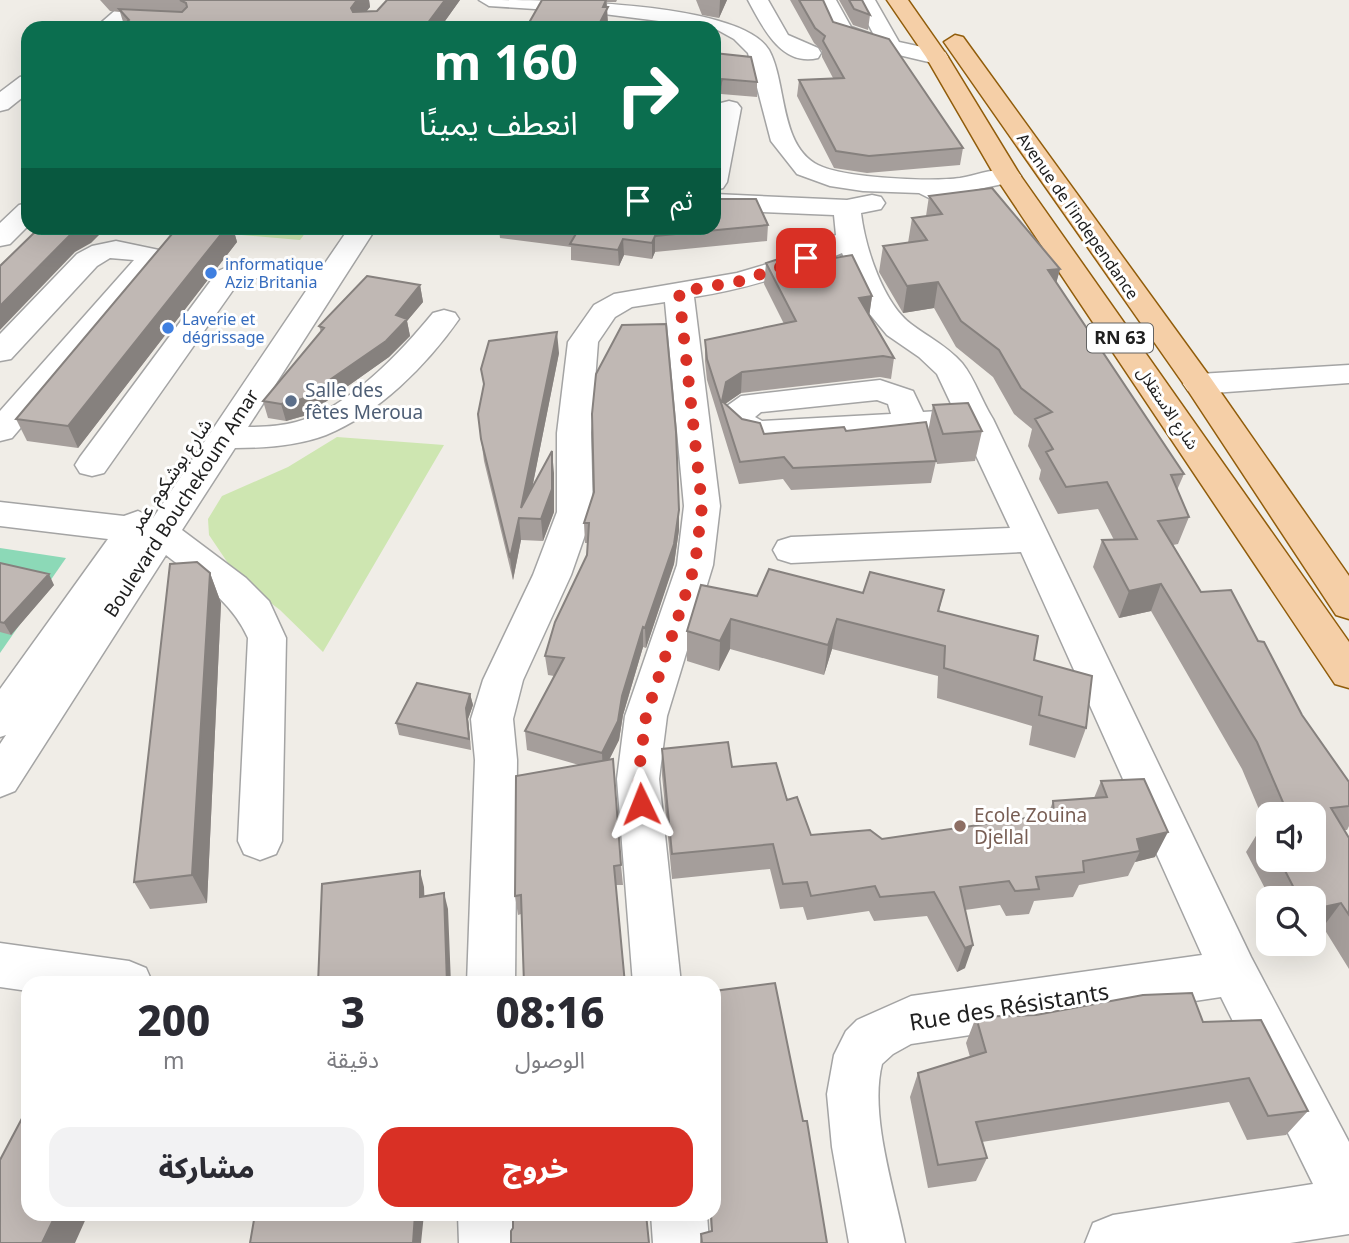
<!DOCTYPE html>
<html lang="ar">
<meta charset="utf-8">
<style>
body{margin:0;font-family:"Noto Sans","Noto Sans Arabic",sans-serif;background:#f2f2f3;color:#2b2b33;direction:rtl;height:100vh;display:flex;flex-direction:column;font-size:26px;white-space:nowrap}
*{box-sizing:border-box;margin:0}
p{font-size:23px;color:#7c7c81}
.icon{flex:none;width:38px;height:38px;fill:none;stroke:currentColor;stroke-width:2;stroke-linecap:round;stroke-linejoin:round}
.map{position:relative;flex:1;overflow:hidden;direction:ltr}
.sheet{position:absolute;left:21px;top:976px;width:700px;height:245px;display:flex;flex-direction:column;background:#fff;border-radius:21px;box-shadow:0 7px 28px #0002;direction:rtl}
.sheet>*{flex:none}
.banner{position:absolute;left:21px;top:21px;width:700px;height:214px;border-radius:21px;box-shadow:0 7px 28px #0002;direction:rtl;background:#0b6e4f;color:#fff;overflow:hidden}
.tools{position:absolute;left:1256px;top:802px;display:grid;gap:14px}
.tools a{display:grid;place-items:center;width:70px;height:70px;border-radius:14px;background:#fff;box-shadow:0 7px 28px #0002;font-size:35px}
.pin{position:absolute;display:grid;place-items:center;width:60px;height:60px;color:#fff;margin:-30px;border-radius:14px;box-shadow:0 4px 10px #0006}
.me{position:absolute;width:77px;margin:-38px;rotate:358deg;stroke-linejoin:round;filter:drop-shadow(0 0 5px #0008)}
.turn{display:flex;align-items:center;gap:24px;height:147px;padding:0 28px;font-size:32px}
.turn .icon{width:91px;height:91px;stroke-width:2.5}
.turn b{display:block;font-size:49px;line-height:60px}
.then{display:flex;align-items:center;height:66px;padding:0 28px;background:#0003;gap:14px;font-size:26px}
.eta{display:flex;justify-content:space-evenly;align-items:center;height:119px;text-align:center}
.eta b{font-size:42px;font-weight:800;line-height:49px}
.button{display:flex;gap:14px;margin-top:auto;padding:14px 28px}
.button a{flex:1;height:80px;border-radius:21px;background:#d93025;color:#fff;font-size:28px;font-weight:800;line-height:80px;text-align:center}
.button a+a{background:#f2f2f3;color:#2b2b33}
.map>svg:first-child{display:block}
</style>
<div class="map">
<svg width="1349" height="1243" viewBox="0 0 1349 1243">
<rect width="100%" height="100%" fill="#f0ede7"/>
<path fill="#cee6b1" d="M161,228H309L300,240Z
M337,437L444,445L323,652L280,610L238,578L209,535L208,519L222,496L288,467Z"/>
<path fill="#8cd9b7" d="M0,548L66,558L0,653Z"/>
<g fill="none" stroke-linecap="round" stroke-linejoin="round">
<defs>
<path id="minor" d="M127,0H150L119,28H95Z
M479,0C537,0 739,0 769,50C787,83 779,145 818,165C844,178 930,182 960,178C978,175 999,166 1017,171L1021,176L1017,181L931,199L919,193L863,191L830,186L797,174L771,141L748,53L734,39L714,28L596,13L489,6Z
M748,0H768L788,35L818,48L821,53L818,58C781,67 762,26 748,0Z
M816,0H836L851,27L874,35L855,0H875L899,42L945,52L948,57L937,64L865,47L834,36Z
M28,75V93L8,109L0,111V92L20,77Z
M729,101L737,103L741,108L727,182L723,188L714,190V122L721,103Z
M714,194L847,200L872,195L881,197L885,203L881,209L861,213C865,247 883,303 911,324C928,337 947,346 962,363C975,379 982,402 993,419L1251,957L1349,1142V1234L1290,1243H1085L1093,1223L1113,1215L1313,1184L1221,997L911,1044L893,1054L882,1064C869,1115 895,1192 905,1243H849L832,1147L827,1094L834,1055L846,1031L857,1020L911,996L1202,955L1021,552L791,563L778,559L773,550L778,541L791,537L1010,528L964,430L755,442L743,439L723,421L727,406L741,396L880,380L913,391L923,412L954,410L937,374L919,357L887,335L868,312L842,253C793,274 747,289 694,297L720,506L713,565L667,716L659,779L681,984H633L617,779L625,716L677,565L684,506L665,302L632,307L615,317L598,342L591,433L593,512L571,575L523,680L513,719L517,760L515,984H467L475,760L471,719L483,680L533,575L557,512V433L568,342L594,305L614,294L737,273L774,262L836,235L834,215L714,210ZM877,400L888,404L891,414L762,421L755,417L761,412Z
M28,203V226L10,244L0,246V223L19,205Z
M349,228H376L248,427C264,427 281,426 296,422C348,409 401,352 433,313L444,310L455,313L459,319C427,365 378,414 326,435C297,446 265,448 235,448L182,530L246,578L269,601L286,638L282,841L276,854L260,860L244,854L238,841L248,638C231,600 198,580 166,555L15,791L0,797V744L6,735L0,737V689L108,539L0,526V502L124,516L138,511L153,518L314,279L256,278L238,283L104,473L92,476L80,473L75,465L80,457L218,271C248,257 283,259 315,267L319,272Z
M116,241L159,250L163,256L160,264L12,438L0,441V411L134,260L110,258L97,266L11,359L0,361V334L77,254L92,246Z
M1349,365V383L1199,394L1188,391L1183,384L1188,377L1199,374Z
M0,943L129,961L146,968L153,984H28V991L0,987Z
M458,1214H514L515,1243H459Z
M651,1214H707L709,1243H653Z"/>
<path id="major" d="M887,0H908L948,57L1020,175L1349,642V688L1335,684L995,176L926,57Z
M955,35L963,37L1210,377L1349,576V619L1336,615L1185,386L944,42Z"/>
</defs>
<use href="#minor" stroke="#a4a4a4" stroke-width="3"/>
<use href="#major" stroke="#915d0b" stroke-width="3"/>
<use href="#minor" fill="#fff" fill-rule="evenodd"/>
<use href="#major" fill="#f5cfa7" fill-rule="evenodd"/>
</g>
<path fill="#a59e9b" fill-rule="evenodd" d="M100,0H369L370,7L366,12L377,11L460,0L440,28H120L124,25L120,12L110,11Z
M542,0H617L616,2H607L608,25L607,28H526Z
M696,0H727L719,18L702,15Z
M790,0H823L833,22L963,148L960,165L867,173L834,168L797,96L799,80L833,78L822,57V51L814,43Z
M839,0H862L870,15L868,30L853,25Z
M714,53L757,82V97L721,94L714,121Z
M929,196L1060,269L1056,283L1184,474L1177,490L1189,517L1178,544L1173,545L1201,592L1258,641L1302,715L1349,782V826L1347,830H1344L1349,838V969L1323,927L1314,929V898H1270L1246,852L1262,826H1266L1242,769L1151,611L1119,618L1093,567L1102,540H1114L1098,509L1058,514L1039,479L1041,470L1028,446L1032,429L1014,414L993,377L956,347L934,308L903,313L879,272L883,246L908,243L912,218L926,216ZM1269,814H1314V859H1269Z
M768,225L767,241L655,252L652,259L624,255L619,266L571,260V247L500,238L499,228H714Z
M177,228H233L237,242L78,448L27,441L16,419Z
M835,258L872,296L869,316L894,358L891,379L880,377L741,393L725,404L742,419L764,434L846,431L928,432L933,405L982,431L975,461L937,464L933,450L936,461L931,483L791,490L783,479L739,484L707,380L705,361V340L784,324L764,284L766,263Z
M420,285L423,302L407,321L410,336L389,357L307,415L286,421L268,418L263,401L321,332L319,326Z
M559,353L532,488L554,473V512L543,541L521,540L513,580L484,461L481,439L484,387L481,369Z
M584,523L679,530L674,564L646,648L643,647L623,715L619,740L609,760L621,865L623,885H616L518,915L515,896L579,765L527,750L525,731L554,676L548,675L545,656L587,555L588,543H585Z
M0,563L54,585L11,635L0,632Z
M210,573L221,603L207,903L150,909L134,882Z
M944,590L939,611L1034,660L1086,728L1075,758L1029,745L1032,726L937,698L938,676L832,649L824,675L730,649L719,671L687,661V631L757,596Z
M470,694L473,705L468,719L471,750L399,735L396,723Z
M662,749L732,767L787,800L811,835L882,839L1048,815L1053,801L1094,798L1101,781L1155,857L1135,862L1128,876L1079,885L1073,897L1034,901L1029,914L1006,916L1000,905L965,910V968L957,972L927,916L874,921L869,911L807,920L803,907L780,909L770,869L672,879L662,775Z
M976,1017L1203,1022L1308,1111L1286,1135L1247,1140L1229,1102L982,1142L987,1158L976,1181L928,1188L910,1097L918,1073L970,1057L966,1043Z
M710,1214H714L827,1243H700L701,1234L711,1231Z"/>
<path fill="#86817e" d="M357,0H369L370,7L354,26L351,8Z
M445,0H460L440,28H424Z
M606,0L608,25L607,28H597L603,7Z
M720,0H727L719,18Z
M722,79L721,94L714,121V107Z
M85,228H106L91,243L75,252L0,330V306L69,236Z
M226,228H233L237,242L78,448L68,426Z
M655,236V252L652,259V243Z
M623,239L624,255L619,266L618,250Z
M1060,269L1053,295L1048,270Z
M938,282L934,308L903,313L907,286Z
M420,285L423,302L407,321L410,336L389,357L307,415L286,421L281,404L396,315Z
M872,296L869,317L859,298Z
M557,332L559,353L526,519L521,508Z
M742,372L741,393L725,404H722L726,382Z
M552,451L554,473V512L543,541L541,519Z
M679,510V530L674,564L646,648L645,628Z
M519,518L521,540L513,580L510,558Z
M210,573L221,603L207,903L192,875Z
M49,574L54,585L11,635L4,623Z
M1161,584L1151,611L1119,618L1129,591Z
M731,619L730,649L719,671L720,641Z
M837,619L832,649L824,675L828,645Z
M643,627V647L623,715L619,740L603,772L602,753L622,696Z
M470,694L473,705L468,719L471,750L466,708Z
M1168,832L1155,857L1135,862L1140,851L1137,839Z
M420,871L424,887L425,912L420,897Z
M444,893L448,909L451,984H447Z
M1341,903L1323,927L1314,929V909Z
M973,945L965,968L957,972L965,948Z
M56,1214H88L75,1243H42Z
M415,1214H424L421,1243H413Z"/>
<path fill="#c0b8b4" stroke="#86817e" stroke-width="2" d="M180,0H357L351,8L353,12L377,11L387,0H445L424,28H120L129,20L119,9L182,12L187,7L186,3Z
M542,0H606L603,7H608L597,28H526Z
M799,0H823L833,22L889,39L963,148L869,156L836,151L799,80L844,78L823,41L825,36L815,28Z
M849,0H862L870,15L854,9Z
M714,53L751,57L757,82L722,79L714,107Z
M992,188L1060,269L1048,270L1184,474L1171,475L1189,517L1158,521L1201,592L1231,590L1258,641L1264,642L1302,715L1349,782V806L1331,808L1349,838V915L1341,903L1314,909V898H1299L1279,859H1314V814H1288L1257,742L1161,584L1129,591L1102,540L1137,539L1107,482L1066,487L1046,452L1053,449L1035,419L1052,412L1021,388L999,350L961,321L938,282L907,286L883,246L927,240L912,218L942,214L929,196Z
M714,199H756L768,225L655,236L652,243L623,239L618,250L570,244L577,232L541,228H714Z
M39,228H85L69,236L0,306V266Z
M177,228H226L68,426L16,419Z
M830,249L835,258L852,255L872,296L859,298L894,358L883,356L742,372L726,382L722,401L742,419L760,423L764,434L844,427L846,431L926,422L936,461L793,468L784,457L740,462L707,359L705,340L796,321L766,263L797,253Z
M367,276L420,285L396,315L407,319L386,341L302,399L281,404L263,401L324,328L319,326Z
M666,324L676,432L679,510L674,544L645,628L643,627L622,696L618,721L602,753L525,731L564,658L545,656L555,622L587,555L589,523H584L594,492L592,414L596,374L622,325Z
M557,332L521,508L552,451V489L541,519L519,518L510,558L481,439L478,414L484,384L481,369L489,341Z
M968,403L982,431L943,434L933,405Z
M197,562L210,573L192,875L134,882L170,564Z
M0,563L49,574L4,623L0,622Z
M769,569L863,593L870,572L944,590L938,611L1038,636L1034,660L1092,676L1086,728L1039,715L1042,697L944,668L945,646L837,619L828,645L731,619L720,641L687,631L701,585L757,596Z
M417,683L470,694L466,708L469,739L396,723Z
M728,742L732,767L776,763L787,800L797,797L811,835L870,830L882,839L1054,814L1053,801L1107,797L1101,781L1144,779L1168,832L1137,839L1140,851L1083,861L1084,872L1036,877L1039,889L1015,891L1009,881L960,887L973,945L965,948L934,892L880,897L875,886L811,896L807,882L783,884L773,844L672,854L662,749Z
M613,759L621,865L614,866L625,984H524L521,895L515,896L516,776Z
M1262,826H1269V840Z
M420,871V897L444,893L447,984H318L322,884Z
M775,983L803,1121H807L827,1243H702L701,1234L712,1231L711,1214H714V991Z
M1192,993L1203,1022L1261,1020L1308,1111L1268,1116L1249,1078L976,1122L987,1158L938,1165L918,1073L986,1052L976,1017L1036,1015L1143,995Z
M28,1107V1214H56L42,1243H0V1160Z
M255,1214H415L413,1243H250Z
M513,1214H646L649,1243H511V1231L513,1228Z"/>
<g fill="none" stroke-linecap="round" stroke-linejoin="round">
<path stroke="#d93025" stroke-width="12" stroke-dasharray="0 21.6" d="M641,804L638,779L646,716L695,565L702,506L679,292L741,281L806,258"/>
</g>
<g fill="#3f7fe0" stroke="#fff" stroke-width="2.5">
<circle cx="211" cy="273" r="7"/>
<circle cx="168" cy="328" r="7"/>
</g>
<circle fill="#5c6f8a" stroke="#fff" stroke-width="2.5" cx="291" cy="401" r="7"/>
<circle fill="#8d6e63" stroke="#fff" stroke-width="2.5" cx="960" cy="826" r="7"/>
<g text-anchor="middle" stroke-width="6" stroke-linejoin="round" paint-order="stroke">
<g font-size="16" fill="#202020" stroke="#fff">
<text transform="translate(1078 216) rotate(55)" y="6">Avenue de l'independance</text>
<text transform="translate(1168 408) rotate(56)" y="6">شارع الاستقلال</text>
</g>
<g font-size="16" fill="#366cbe" stroke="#fff" text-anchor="start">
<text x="225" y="270">informatique<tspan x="225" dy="18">Aziz Britania</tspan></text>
<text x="182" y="325">Laverie et<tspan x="182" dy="18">dégrissage</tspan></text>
</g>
<rect fill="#fff" stroke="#636363" stroke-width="2" x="1087" y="323.5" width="66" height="29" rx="5"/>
<g font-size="18" font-weight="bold" fill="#202020">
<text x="1120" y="344">RN 63</text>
</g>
<g font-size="19" fill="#4e5e75" stroke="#fff" text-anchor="start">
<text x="305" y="397">Salle des<tspan x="305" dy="22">fêtes Meroua</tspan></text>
</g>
<g font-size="19" fill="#202020" stroke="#fff">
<text transform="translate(170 475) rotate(-56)" y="7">شارع بوشكوم عمر</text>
<text transform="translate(181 503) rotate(-57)" y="7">Boulevard Bouchekoum Amar</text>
</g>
<g font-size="19" fill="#785e54" stroke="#fff" text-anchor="start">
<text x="974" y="822">Ecole Zouina<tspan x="974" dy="22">Djellal</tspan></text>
</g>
<g font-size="23" fill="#202020" stroke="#fff">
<text transform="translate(1009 1007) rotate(-9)" y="8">Rue des Résistants</text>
</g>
</g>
</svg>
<div class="tools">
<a><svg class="icon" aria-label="sound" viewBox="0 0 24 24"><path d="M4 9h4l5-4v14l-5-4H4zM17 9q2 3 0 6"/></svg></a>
<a><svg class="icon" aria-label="search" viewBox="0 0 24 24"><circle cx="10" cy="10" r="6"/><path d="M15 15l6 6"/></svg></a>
</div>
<div class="pin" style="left:806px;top:258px;background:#d93025"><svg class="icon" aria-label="arrive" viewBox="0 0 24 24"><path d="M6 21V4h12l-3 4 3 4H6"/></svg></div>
<svg class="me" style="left:641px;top:804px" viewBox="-20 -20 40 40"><path d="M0-17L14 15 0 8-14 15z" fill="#d93025" stroke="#fff" stroke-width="4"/></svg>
<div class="banner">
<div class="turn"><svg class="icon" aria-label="right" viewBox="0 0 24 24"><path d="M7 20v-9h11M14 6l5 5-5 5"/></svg><div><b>160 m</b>انعطف يمينًا</div></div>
<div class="then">ثم<svg class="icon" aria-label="arrive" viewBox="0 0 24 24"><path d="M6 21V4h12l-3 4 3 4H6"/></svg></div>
</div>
<section class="sheet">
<div class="eta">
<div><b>08:16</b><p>الوصول</p></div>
<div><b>3</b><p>دقيقة</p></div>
<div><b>200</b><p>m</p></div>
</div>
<div class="button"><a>خروج</a><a>مشاركة</a></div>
</section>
</div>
